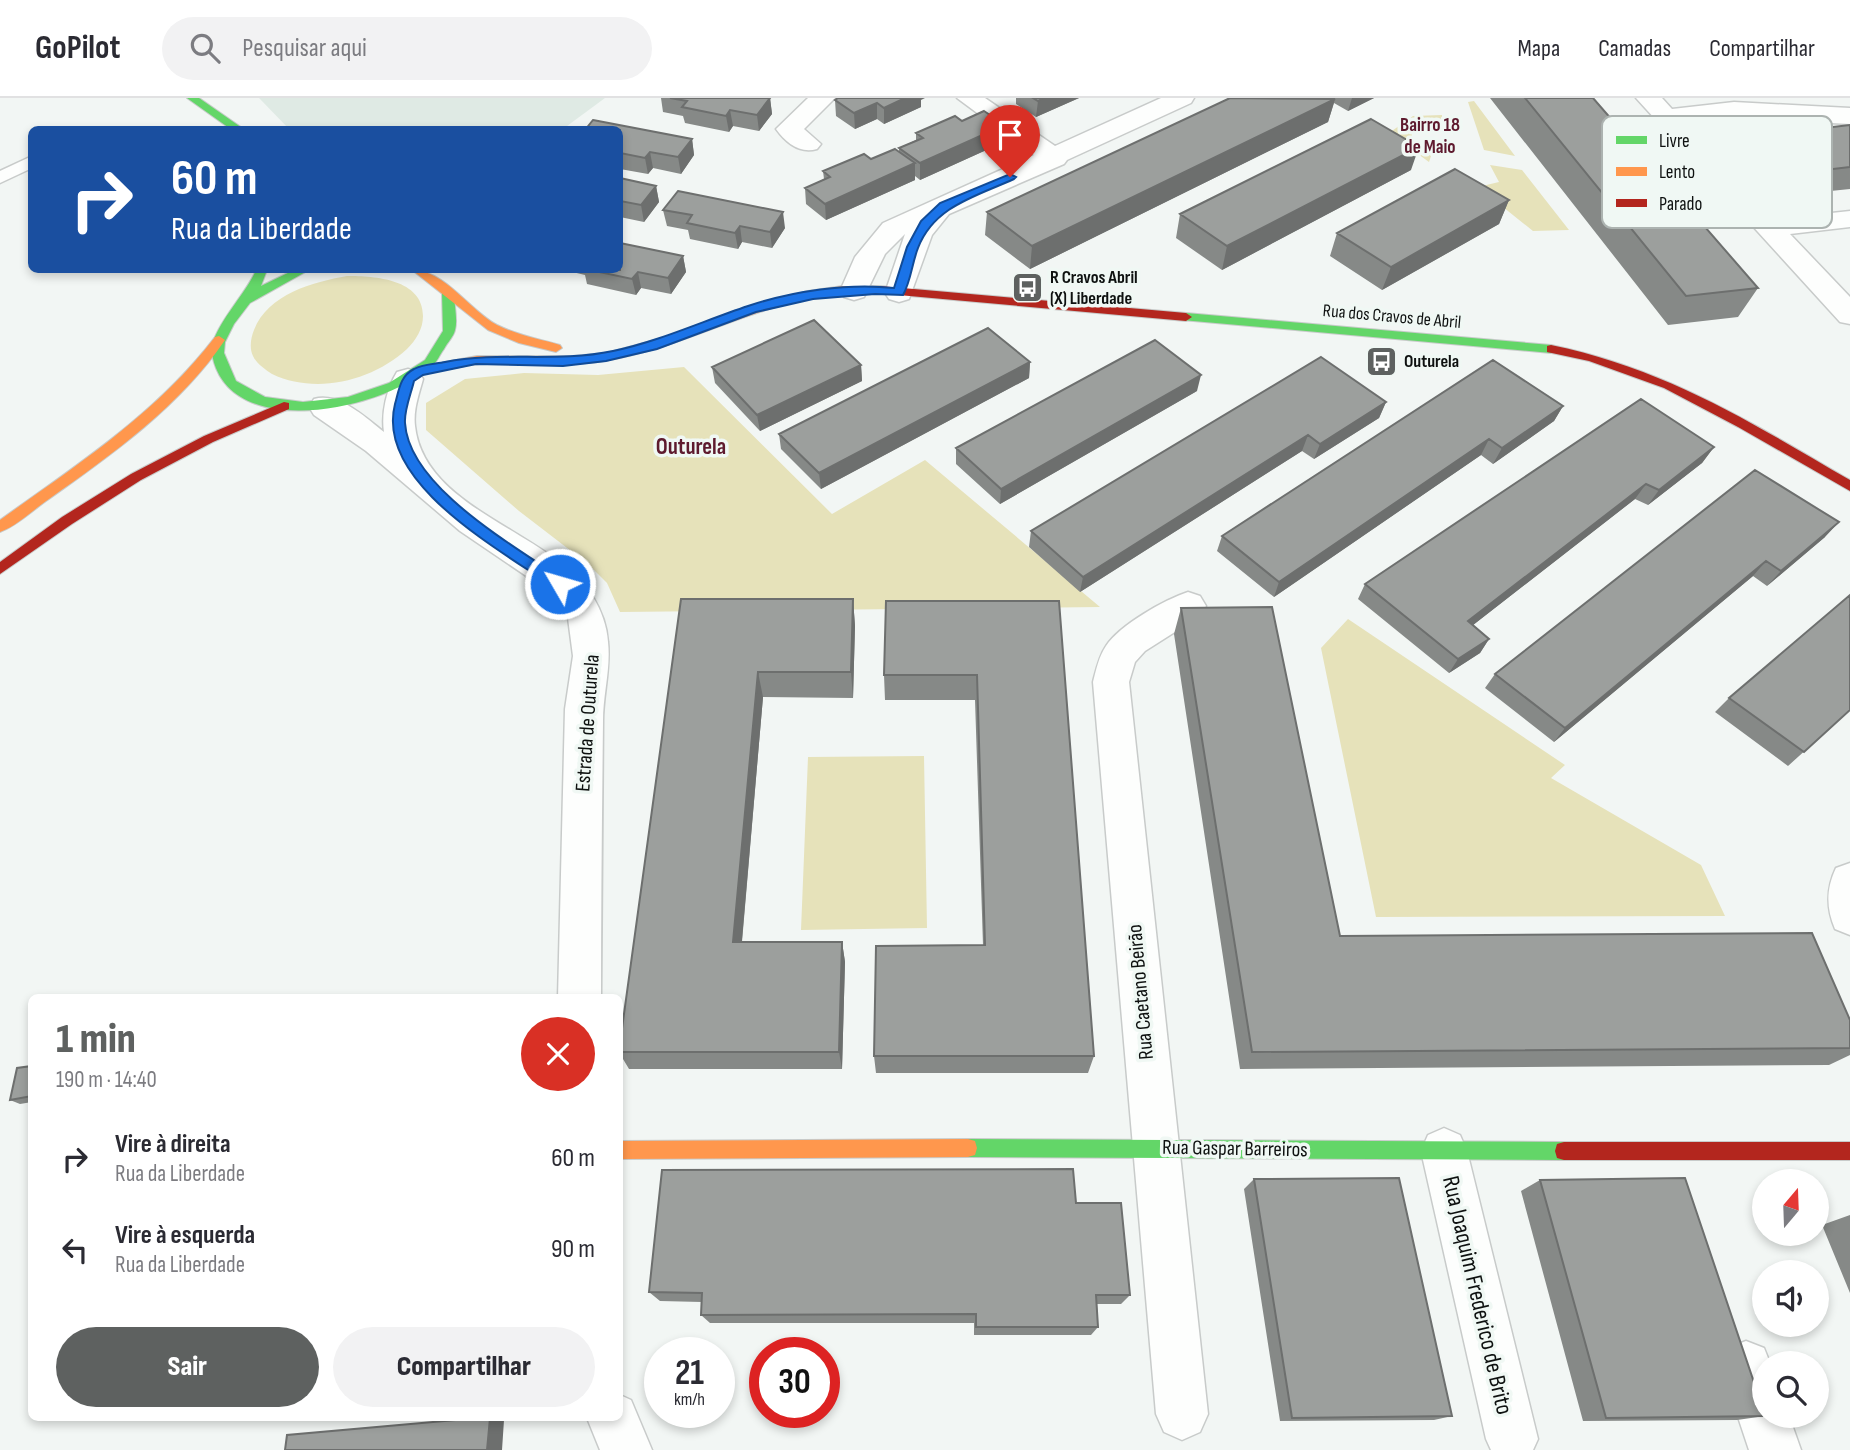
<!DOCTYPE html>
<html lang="pt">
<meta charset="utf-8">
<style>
body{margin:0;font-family:"Sofia Sans Condensed",sans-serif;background:#f2f2f3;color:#2b2b33;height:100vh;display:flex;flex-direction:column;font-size:26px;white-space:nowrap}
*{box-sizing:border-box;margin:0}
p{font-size:23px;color:#7c7c81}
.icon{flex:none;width:38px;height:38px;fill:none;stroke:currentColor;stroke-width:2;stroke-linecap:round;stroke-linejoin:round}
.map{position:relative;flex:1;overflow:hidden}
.drawer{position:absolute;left:28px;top:896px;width:595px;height:427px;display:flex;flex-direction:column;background:#fff;border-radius:10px;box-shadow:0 4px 10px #0003}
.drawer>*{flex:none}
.guide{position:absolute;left:28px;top:28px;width:595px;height:147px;border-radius:10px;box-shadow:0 4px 10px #0003;background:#1a4fa0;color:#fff;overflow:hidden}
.needle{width:46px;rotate:19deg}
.fabs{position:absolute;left:1752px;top:1071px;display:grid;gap:14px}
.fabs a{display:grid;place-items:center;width:77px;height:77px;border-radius:50%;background:#fff;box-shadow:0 4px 10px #0003;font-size:35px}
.speed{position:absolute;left:644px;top:1239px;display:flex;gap:14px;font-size:35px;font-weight:700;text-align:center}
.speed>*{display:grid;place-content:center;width:91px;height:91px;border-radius:50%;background:#fff;box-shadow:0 4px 10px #0003;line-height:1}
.speed small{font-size:18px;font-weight:400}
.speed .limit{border:10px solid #d22;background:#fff;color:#111}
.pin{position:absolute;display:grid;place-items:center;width:60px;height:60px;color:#fff;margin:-72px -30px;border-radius:50% 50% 50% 0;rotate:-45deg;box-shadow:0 0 7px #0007}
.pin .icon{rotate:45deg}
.me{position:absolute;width:77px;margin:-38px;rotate:308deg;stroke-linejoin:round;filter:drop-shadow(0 0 5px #0008)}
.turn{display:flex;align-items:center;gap:24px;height:147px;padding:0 28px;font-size:32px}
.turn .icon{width:91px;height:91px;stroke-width:2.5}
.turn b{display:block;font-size:49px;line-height:60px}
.round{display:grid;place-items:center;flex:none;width:74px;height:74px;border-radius:37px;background:#f2f2f3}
.overview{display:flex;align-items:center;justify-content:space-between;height:119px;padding:0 28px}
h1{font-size:42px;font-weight:800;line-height:52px;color:#5e6160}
.action{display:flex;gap:14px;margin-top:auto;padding:14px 28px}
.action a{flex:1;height:80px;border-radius:42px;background:#5e6160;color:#fff;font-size:28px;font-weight:800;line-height:80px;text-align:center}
.action a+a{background:#f2f2f3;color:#2b2b33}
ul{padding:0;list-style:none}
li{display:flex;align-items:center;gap:21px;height:91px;padding:0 28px}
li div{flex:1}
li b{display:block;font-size:26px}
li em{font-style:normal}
header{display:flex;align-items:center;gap:42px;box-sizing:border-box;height:98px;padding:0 35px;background:#fff;border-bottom:2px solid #e1e1e2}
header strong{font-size:33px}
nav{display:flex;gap:38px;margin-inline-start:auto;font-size:24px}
.search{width:490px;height:63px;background:#f2f2f3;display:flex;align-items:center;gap:18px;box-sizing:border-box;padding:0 24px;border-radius:38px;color:#7c7c81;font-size:26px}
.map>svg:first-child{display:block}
</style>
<header>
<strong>GoPilot</strong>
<div class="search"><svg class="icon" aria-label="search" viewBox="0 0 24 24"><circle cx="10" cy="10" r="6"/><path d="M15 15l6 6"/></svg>Pesquisar aqui</div>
<nav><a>Mapa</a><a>Camadas</a><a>Compartilhar</a></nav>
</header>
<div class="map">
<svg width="1850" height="1352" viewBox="0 0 1850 1352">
<rect width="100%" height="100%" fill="#f2f6f4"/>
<path fill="#dfeae4" d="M259,0H605L563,31L290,32Z"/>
<path fill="#e6e2ba" d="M1474,3L1515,58L1484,52L1468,4Z
M1442,17V23L1412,27V43L1432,55L1429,64L1389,35L1413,18Z
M1490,67L1522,72L1569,132L1533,133L1478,89L1499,84Z
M347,178C375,178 423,181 423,218C423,231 416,242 407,251C372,283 316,297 272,276C266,272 256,265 253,258C249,250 251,239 254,232C268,196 313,184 347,178Z
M684,269L832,416L925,362L1100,509L620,514L607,485L588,466L519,413L426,332V305L465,281L524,275L598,277Z
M1348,521L1565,667L1551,680L1701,767L1725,818L1376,819L1321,550Z
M924,658L927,830L801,832L808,659Z"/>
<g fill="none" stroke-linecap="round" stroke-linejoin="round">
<defs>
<path id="lane" d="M32,58V70L0,85V73Z"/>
<path id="street" d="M808,0H835L804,31L821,46L817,51C800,56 786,45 776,31Z
M957,0H985L1055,48L1161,0H1194L1191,5L1067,62L1064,66L949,116L932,137L909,201L899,204L889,201L885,195L905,136L885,156L864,199L854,202L844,199L840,193L855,159L883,125L1034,57Z
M1636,0H1662L1672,11L1734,4L1850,10V26L1734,20L1685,25L1776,121L1850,113V129L1790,136L1850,199V226L1840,224Z
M408,271L419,274L423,281C419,296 413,312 415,328C424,413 553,434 593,499C601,512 607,528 608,544C611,570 603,596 603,623C602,715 601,807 601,900H558L565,611L573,558L568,520L557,503L544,490L460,433L366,353L314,317L309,309L314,301C339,294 365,319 384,334C381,315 387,290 397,274Z
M1188,494L1200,498L1206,508L1200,518L1145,553L1135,564L1129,584L1208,1316L1200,1334L1182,1342L1164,1334L1156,1316L1093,584C1096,572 1099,558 1106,548C1120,527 1164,502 1188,494Z
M1850,765V837L1835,831C1826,810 1826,791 1836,770Z
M1444,1030L1460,1037L1467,1053L1538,1341L1533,1352H1491L1486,1341L1421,1053L1428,1037Z
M1746,1243L1764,1250L1770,1265H1764V1318H1789L1801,1352H1749L1721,1268L1728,1250Z
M620,1297L631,1302L652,1352H600L587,1320H620Z"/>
<path id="fast" d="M187,0H199L245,32H232Z
M256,172H267L261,188L294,172H309L250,205L234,226L225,244L224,255L236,283L265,299L303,304L348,299L389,285L425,262L443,233L442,195L448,191L454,195C454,206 458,222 455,232C454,238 447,245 444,251C440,256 437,264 432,268C384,312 228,346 212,256C208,234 247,195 256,172Z
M1186,215L1551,247L1557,251L1551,255L1182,222V216Z
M968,1041L1564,1044L1571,1046L1573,1053L1571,1060L1564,1062L968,1059L961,1057L959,1050L961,1043Z"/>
<path id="slow" d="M412,172C445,172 469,212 497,227C517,237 539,241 560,247L562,250L556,254L519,245L488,232Z
M843,188H880L886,192C879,197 823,198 808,201C738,215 675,252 604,263C567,269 530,264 493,265C467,266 444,272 419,277L413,273L419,269L477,258H573L606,255L670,238L770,203L808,193Z
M219,238L225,242C180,308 114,355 49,401C34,411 17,428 0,434V422C78,366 156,316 215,239Z
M968,1041L975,1043L977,1050L975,1057L968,1059L620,1061V1043Z"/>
<path id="jam" d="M880,188L1186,215L1192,219L1186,223L876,195L874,192Z
M1551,247C1667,271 1750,324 1850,382V393L1738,329L1664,290L1589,263L1547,254V248Z
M284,304L289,305V311L213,344L141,382L72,426L0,476V464L62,419L131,376L204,338Z
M1564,1044H1850V1062H1564L1557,1060L1555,1053L1557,1046Z"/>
</defs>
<use href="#lane" stroke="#c8cbca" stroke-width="3"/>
<use href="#street" stroke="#c8cbca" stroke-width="3"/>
<use href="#fast" stroke="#c8cbca" stroke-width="2"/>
<use href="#slow" stroke="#c8cbca" stroke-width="2"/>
<use href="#jam" stroke="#c8cbca" stroke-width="2"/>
<use href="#lane" fill="#fdfefd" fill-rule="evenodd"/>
<use href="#street" fill="#fdfefd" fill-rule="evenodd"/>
<use href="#fast" fill="#63d668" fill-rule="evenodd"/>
<use href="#slow" fill="#ff974d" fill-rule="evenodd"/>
<use href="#jam" fill="#b3261e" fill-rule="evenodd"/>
</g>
<path fill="#868987" d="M661,0H770L772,16L759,33L733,28L729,34L685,25L683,18L663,14Z
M1016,0H1079L1036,19L1016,6Z
M1230,0H1374L1348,13L1334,5L1328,24L1030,171L985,137L987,114Z
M1490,0H1593L1758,190L1738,219L1668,227Z
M835,2H921V9L884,26L877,21L855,31L836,18Z
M962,23L1005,27L1004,44L920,82L915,78V82L826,122L806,106L805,90L824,81L823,73L899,54V50L916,42V35Z
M1850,27V91L1801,96L1766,58L1780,35Z
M620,32L692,41L694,57L681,76L653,70L648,76L620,71Z
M1411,72L1222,172L1176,140L1180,116Z
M620,80L656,88L659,104L644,124L620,119Z
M1509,102L1499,126L1382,192L1330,158L1337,135Z
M663,112L785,130L772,150L742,144L738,151L690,141L688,132L667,128Z
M683,158L686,174L671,196L641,190L636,197L587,186L585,177L564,172H620Z
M1030,264L1029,280L821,391L781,351L779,336Z
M861,267L862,283L760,333L715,285L712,269Z
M1197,293L1000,406L956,366V350Z
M1386,304L1379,320L1314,361L1302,353L1080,494L1029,449L1031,433Z
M1563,308L1554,323L1493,366L1481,357L1274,499L1217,453L1222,438Z
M1714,349L1702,365L1648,407L1635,401L1473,527L1489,541L1480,555L1449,575L1358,501L1365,486Z
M1755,372L1825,439L1767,488L1753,478L1554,644L1485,590L1495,576Z
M681,501H853L855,528L853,600L763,599L742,844H842L845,864L842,971H629L620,956V945Z
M1059,503L1094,958L1088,975H876L874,958L983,847L975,602H885L884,577Z
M1181,510L1340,838L1850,922V957L1829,967L1240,971L1174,536Z
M1729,600L1850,612L1788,668L1715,614Z
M32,968V1004L20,1006L10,1002Z
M1254,1081L1452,1318L1434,1322L1280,1323L1244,1091Z
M1540,1082L1765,1318L1737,1322L1583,1323L1521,1093Z
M1076,1105L1130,1197L1121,1206H1097L1098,1229L1091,1237H974V1225H710L701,1217L702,1204L660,1203L649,1194Z
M1850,1117V1195L1822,1127Z"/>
<path fill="#6d6f6e" d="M770,0L772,16L759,33L757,17Z
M905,0H925L921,2V9L884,26V10Z
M1044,0H1079L1036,19L1038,3Z
M1352,0H1374L1348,13Z
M1335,1L1328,24L1030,171L1032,148Z
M877,5V21L855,31L854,15Z
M730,12L733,28L729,34L726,18Z
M1005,27L1004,44L920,82V65Z
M692,41L694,57L681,76L678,59Z
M1419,49L1411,72L1222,172L1227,148Z
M650,54L653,70L648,76L645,60Z
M915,65V82L826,122L825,106Z
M656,88L659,104L644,124L641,107Z
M1509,102L1499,126L1382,192L1391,169Z
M783,114L785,130L772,150L770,134Z
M740,128L742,144L738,151L735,135Z
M683,158L686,174L671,196L668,180Z
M638,174L641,190L636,197L632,181Z
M1030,264L1029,280L821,391L819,375Z
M861,267L862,283L760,333L757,317Z
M1201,277L1197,293L1000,406L1001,391Z
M1386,304L1379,320L1314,361L1320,346Z
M1563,308L1554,323L1493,366L1502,350Z
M1308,337L1302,353L1080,494L1083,479Z
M1489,341L1481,357L1274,499L1279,484Z
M1714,349L1702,365L1648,407L1659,392Z
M1646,386L1635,401L1459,538L1468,523Z
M1839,424L1825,439L1767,488L1781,473Z
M1766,463L1753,478L1554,644L1565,630Z
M853,501L855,528L853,600L851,574Z
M1489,541L1480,555L1449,575L1458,561Z
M758,574L763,599L740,864L733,844Z
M842,844L845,864L842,971L839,954Z
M490,1320L504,1322L502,1352H487Z"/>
<path fill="#9c9f9d" stroke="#6d6f6e" stroke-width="2" d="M670,0H770L757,17L730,12L726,18L682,9L687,3Z
M838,0H905L884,10L877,5L854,15L835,2Z
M1033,0H1044L1038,3Z
M1230,0L1335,1L1032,148L987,114Z
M1525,0H1593L1758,190L1686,198Z
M984,13L1005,27L920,65L899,50L923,40L916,35L955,18L962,23Z
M1371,21L1419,49L1227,148L1180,116Z
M593,22L692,41L678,59L650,54L645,60L620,55V32H585Z
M1850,27V69L1816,73L1780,35Z
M895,51L915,65L825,106L805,90L830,79L823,73L864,56L871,61Z
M1455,71L1509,102L1391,169L1337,135Z
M620,80L656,88L641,107L620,103Z
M678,93L783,114L770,134L740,128L735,135L687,125L692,117L663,112Z
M620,145L683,158L668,180L638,174L632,181L590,172H620Z
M814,222L861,267L757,317L712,269Z
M988,230L1030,264L819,375L779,336Z
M1155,242L1201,277L1001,391L956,350Z
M1321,259L1386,304L1320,346L1308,337L1083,479L1031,433Z
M1493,262L1563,308L1502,350L1489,341L1279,484L1222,438Z
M1641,301L1714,349L1659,392L1646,386L1468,523L1489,541L1458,561L1365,486Z
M1755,372L1839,424L1781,473L1766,463L1565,630L1495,576Z
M1850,497V612L1804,654L1729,600Z
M681,501H853L851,574H758L733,844H842L839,954H620V945Z
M886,503H1059L1094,958H874L876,848L985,847L977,577H884Z
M1272,509L1340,838L1812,835L1850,922V950L1252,954L1181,510Z
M32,968V998L10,1002L17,970Z
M1073,1071L1076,1105H1121L1130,1197H1096L1098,1229H976V1216L701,1217L702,1195L649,1194L662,1072Z
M1399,1080L1452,1318L1292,1320L1254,1081Z
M1685,1080L1764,1314V1318H1765L1606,1320L1540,1082Z
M478,1320H490L487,1352H285L287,1337Z"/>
<path fill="#1a73e8" stroke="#114b97" stroke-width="2" d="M1010,76L1016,79L1014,81C977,98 934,108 918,150C912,165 911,183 903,197L875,196L813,201L756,214L657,251L606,263L563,268L476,266L423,277L414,283C411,296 404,312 405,325C409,390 517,449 565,483L568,486L565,490H555C501,452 375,385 395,306C399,292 400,278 414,271C423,266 436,266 445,264C501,253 557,265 613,253C660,243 703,223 748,208C793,193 847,185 894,190L907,149L921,123L940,105Z"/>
<defs>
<symbol id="bus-square" viewBox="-11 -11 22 22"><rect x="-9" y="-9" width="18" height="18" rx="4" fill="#5e6160" stroke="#f0f8f4"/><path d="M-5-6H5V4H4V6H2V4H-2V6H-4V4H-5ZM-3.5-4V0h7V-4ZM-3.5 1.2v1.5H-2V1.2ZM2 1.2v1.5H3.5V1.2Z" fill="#fff"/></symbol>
</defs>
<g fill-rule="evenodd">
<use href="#bus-square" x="1010" y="172" width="35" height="35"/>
<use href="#bus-square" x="1364" y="246" width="35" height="35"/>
</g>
<g text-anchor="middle" stroke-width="7" stroke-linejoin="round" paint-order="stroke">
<g font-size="18" font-weight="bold" fill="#0e1110" stroke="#f0f8f4" text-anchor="start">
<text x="1050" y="185">R Cravos Abril<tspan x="1050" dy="21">(X) Liberdade</tspan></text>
<text x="1404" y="269">Outurela</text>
</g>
<g font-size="18" fill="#0e1110" stroke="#f0f8f4">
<text transform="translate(1392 218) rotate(5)" y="6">Rua dos Cravos de Abril</text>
</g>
<g font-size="19" font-weight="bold" fill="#5e1a2e" stroke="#f0f8f4">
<text x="1430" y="33">Bairro 18<tspan x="1430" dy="22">de Maio</tspan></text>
</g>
<g font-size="21" fill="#0e1110" stroke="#f0f8f4">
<text transform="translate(587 625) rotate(-86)" y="7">Estrada de Outurela</text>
<text transform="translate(1140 894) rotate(-95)" y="7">Rua Caetano Beirão</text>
<text transform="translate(1235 1050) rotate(1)" y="7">Rua Gaspar Barreiros</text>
</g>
<g font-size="23" font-weight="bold" fill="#5e1a2e" stroke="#f0f8f4">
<text x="691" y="356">Outurela</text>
</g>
<g font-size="24" fill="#0e1110" stroke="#f0f8f4">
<text transform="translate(1478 1197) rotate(77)" y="8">Rua Joaquim Frederico de Brito</text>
</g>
</g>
<rect x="1602" y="18" width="230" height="112" rx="10" fill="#f0f8f4" stroke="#acb3b0" stroke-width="2"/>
<rect x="1616" y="38" width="31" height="8" fill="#63d668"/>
<rect x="1616" y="69" width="31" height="9" fill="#ff974d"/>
<rect x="1616" y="101" width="31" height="8" fill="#b3261e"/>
<g font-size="19" fill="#0e1110">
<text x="1659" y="49">Livre</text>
<text x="1659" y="80">Lento</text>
<text x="1659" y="112">Parado</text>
</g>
</svg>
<div class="fabs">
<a><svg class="needle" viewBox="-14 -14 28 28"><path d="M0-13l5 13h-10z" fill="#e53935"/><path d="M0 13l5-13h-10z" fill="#7c7c81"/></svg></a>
<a><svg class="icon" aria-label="sound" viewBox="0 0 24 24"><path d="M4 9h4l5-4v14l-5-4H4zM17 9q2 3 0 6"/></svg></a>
<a><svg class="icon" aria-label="search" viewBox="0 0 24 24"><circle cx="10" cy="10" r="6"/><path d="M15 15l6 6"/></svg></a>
</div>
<div class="speed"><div>21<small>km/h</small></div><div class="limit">30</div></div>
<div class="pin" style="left:1010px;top:79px;background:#d93025"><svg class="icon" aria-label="arrive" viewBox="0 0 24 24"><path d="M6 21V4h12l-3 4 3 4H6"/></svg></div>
<svg class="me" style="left:560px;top:486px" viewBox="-20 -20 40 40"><circle r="17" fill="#1a73e8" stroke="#fff" stroke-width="3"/><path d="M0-11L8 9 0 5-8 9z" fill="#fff"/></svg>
<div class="guide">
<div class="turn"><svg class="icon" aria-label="right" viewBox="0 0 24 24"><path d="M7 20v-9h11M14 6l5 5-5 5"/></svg><div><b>60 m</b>Rua da Liberdade</div></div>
</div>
<section class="drawer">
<div class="overview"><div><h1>1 min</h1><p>190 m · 14:40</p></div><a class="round" style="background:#d93025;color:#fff"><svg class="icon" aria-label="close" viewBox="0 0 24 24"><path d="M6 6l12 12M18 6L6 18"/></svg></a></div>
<ul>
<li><svg class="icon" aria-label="right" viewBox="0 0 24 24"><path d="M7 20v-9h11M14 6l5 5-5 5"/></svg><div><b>Vire à direita</b><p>Rua da Liberdade</p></div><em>60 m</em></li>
<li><svg class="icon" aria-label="left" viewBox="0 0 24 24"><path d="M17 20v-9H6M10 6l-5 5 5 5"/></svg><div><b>Vire à esquerda</b><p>Rua da Liberdade</p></div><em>90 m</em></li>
</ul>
<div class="action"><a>Sair</a><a>Compartilhar</a></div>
</section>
</div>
